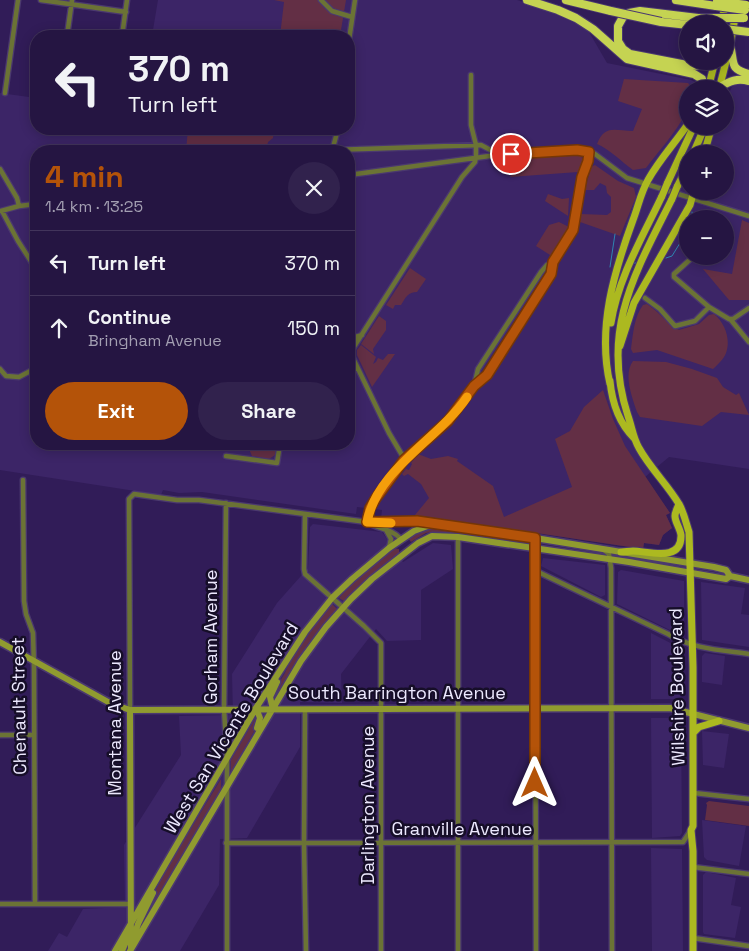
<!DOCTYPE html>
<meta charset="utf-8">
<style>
body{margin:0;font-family:"Space Grotesk",sans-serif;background:#31224d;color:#f1f3f6;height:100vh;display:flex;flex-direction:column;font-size:19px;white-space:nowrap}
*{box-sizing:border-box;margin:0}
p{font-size:16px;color:#a39fb2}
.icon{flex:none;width:28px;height:28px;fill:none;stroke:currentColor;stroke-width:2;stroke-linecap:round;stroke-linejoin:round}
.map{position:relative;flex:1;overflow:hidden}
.details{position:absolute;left:30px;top:145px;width:325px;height:305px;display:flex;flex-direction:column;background:#251542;border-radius:20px;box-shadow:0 2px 12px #0003,0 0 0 1px #42345b}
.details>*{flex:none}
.guide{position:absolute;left:30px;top:30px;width:325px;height:105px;border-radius:20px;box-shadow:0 2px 12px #0003,0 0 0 1px #42345b;background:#251542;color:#f1f3f6;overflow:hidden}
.fabs{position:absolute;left:679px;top:15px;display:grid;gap:10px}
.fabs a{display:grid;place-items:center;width:55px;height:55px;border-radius:50%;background:#251542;box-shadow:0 2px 12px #0003,0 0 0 1px #42345b;font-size:25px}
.pin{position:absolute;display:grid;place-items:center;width:42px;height:42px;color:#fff;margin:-21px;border:2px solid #fff;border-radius:50%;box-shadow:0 1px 5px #0007}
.me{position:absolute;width:55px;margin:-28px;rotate:0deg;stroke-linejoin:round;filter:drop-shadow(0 0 4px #0008)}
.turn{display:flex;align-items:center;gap:18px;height:105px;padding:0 15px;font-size:22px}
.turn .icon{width:65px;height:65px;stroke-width:2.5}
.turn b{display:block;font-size:35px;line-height:42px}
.round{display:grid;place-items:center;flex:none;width:52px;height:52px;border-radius:26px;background:#31224d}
.head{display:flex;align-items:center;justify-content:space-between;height:85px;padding:0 15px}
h1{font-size:30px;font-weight:600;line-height:38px;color:#b45309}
.primary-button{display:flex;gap:10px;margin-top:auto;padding:10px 15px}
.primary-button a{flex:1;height:58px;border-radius:30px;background:#b45309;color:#fff;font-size:20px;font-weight:600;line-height:58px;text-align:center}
.primary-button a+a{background:#31224d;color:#f1f3f6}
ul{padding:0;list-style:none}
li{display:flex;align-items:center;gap:15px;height:65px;padding:0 15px;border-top:1px solid #42345b}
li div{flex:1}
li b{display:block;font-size:19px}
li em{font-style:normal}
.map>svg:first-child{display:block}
</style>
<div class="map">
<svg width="749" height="951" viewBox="0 0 749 951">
<rect width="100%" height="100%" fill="#311c58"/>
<path fill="#3c2567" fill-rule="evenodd" d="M158,0H517L549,10L577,24L589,32L607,63L691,80L697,83L699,88L705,89H688V126H725V92L729,93L732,87L736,84L742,83L749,85V469L669,457L645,477L670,513L666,515L672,528L663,535L659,545L644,543L643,549L423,516L381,518L382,510L357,507L356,514L202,492L179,493L163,490L161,495L0,470V93L36,98V129H349V36H152ZM36,151H349V444H36ZM688,154H725V191H688ZM688,219H725V256H688Z
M313,524L382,532L403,562L433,543L451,545L453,569L421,590V640L387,641L376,629L341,674L342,703L300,702V747L247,838L220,839L219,885L180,951H48L59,933L67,937L83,909L125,907L124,845L181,755L179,716L233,715L232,674L277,603L308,568L310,527Z
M543,558L605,565V595L601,597L541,566Z
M621,570L684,581V627L681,632L676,633L617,604L618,572Z
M701,582L745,588L741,614L749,615V647L702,640Z
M651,633L682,649V695L678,699H651Z
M705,653L725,656L722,685L702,682V656Z
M651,718H672L681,721L682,833L680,836L652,838Z
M702,731L729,734L724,768L703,765Z
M702,820L746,826L739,866L707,860L704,857Z
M651,848L682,849L683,951H652Z
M706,872L736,878L731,905L741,907L735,938L704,934L703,932V875Z"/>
<path fill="#632f45" d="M274,0H346L340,36H280L284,2Z
M624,79L688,83L693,89H688C688,95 688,102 687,109C681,127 658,152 646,168L633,170C622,162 608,148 597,144C605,124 615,131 633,131L642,109L618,101Z
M188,129H274L273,138L268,142L267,146L277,147L276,151H186Z
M577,154L580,155L583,159L581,170L578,172L510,177L518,166L520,159Z
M595,165L618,181L634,188L636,197L620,236L580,222L581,214L607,215L611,212V197L607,193L606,186L600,183L594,190H585L591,167Z
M548,194L562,199L569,198L568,216L545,201Z
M742,220L749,223V300H729L703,269L732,274Z
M559,222L569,227V230L553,256L548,260L550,255L536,246L549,225Z
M410,268L426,279L417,292C408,292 406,297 401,305H395L393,309L386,305Z
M647,304C659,312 667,323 679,330L699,324L709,315L714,314C725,323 731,339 726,353C724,359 717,365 713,369L657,350L633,353L631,349C633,334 634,317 643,305Z
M379,316L386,321V330L373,349L374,354L361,344Z
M361,345L376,357L373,364L376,362L378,358L383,360L388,354H395L372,387L357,355V350Z
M633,361L666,362L692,369L717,378L723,387L736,395L739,393L749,415L721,412L702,426L640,417L637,412C632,397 623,374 633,361Z
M603,390L613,419L625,446L670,513L666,515L672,528L663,535L659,545L644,543L643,549L415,515L429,498L421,484L408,474L404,476L402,474L406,469L409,470L412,464L411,463L418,454L431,459L448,456L458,459L457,461L493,486L504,517L572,487L555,439L570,431L584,407Z
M247,444H277L275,455L269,459L252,456Z
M427,529H433L525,543L524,545L433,532L426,533L411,542L408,538Z
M393,548L399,549V554L374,573L344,601L339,598L355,580Z
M332,604L337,609L311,642L273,703V693L285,673L290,660L310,630Z
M257,715L258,724L231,773V760Z
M221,779V792L139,931V926L162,876Z
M709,801L749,806V826L705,820L707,805L706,803Z"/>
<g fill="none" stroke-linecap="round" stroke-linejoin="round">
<path stroke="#2f85b1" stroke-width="1" d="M692,212L693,219
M666,258L672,256L688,230
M634,263H636
M610,267L615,234"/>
<defs>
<path id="street" d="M41,0L126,12
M321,0L332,11L352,17
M67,36L72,0
M122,36L127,0
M349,40L355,0
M5,93L18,0
M332,150L481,145L500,155
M332,151L338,129
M0,169L17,198L19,206
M349,177L356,174L497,155L577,150L595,154L627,178L749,216
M1,211L19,206L36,204
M2,211L18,241L36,269
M694,256L674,274V277L709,307L729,319H733L749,308
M645,298L660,309L675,326L695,321L709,307
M731,320L749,342
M349,339L362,335
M349,350L389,433L405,460
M350,353L462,177L475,162L476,157V145L471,125V75
M0,369L6,376L19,377L36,368
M349,372L357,368
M474,386L478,369L541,272L547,265L553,263
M226,456L277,463L280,444
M23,480L24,601L26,614L33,633L34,668L35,904
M226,503L224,709L227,760V951
M305,514L304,569L305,574L364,626L381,643V951
M367,522L370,508L376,498L405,460L449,421L474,386L487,375L551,274L553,263L575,225L582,180L588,161L589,152
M368,523C380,529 392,529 401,539
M386,530L391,539L389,548
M458,537V951
M535,538L536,951
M604,550L609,554L611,568L612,951
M534,570L668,634C692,649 721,650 749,654
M305,709L304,844L306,951
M130,710L129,499L134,494L177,500H199L367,522L417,521L432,524
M0,735H34
M694,793L749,799
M226,843L683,842L691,830
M693,867L749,874
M0,904H131
M693,938L749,946"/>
<path id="secondary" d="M0,642L110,703L130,710L670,708L749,728
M256,708L260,718L257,728
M273,709L270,697L277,682
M130,710L131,949
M133,939L138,924L153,893
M115,951L256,708L305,632L332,598L352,579L389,548L414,531L433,524L535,538L714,567L726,570L730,576
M122,951L128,937
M130,951L301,661L326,627L351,599L372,579L418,543L432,536L458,537L629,562L726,579L730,576L749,580"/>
<path id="primary" d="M722,24L725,3
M708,89L715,61
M719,89L730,46L738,0
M693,154L705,126
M704,154L712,126
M667,184L694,126
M677,187L688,165
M672,199C635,273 600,330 628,416C632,427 633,438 639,448C650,468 667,484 679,504C684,513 686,523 689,532L693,667V826L691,830L693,851V951
M611,323C618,278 643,236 662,196
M620,346L634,303L690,205L694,191
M610,381C612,402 619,423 634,438
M610,384C597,328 614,272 633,220C638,207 641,192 648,180C659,160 675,143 688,124
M621,552C625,552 629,551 633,551C648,551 682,563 681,535C680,528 675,522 675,516C675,512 678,507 679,504
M694,732L699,727L719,721"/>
<path id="highway" d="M527,0L558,10L576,18L593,29L627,59L694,74L702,79L704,89
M566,0L611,11
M676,0L716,6
M661,22L688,25
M730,46C735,61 728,69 749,74
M707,61L701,65L692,66L630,54L623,49L618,41V26L623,17L629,13L640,11L698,18H714
M720,87C730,81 737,78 749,81"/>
</defs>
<use href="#street" stroke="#4b396f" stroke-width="7"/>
<use href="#secondary" stroke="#4b396f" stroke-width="9"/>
<use href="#primary" stroke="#4b396f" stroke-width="9"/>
<use href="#highway" stroke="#4b396f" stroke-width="10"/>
<use href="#street" stroke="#6b7335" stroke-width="4.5"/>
<use href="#secondary" stroke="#909b2f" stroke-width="6"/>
<use href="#primary" stroke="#acb920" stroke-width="7"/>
<use href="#highway" stroke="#c5d352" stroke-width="8"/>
<defs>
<path id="primary-bridge" d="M662,196L667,184
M672,199L677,187"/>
<path id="highway-bridge" d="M717,1L746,5
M716,6L745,10
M611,11L661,22
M714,18H744
M725,29L749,32"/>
</defs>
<use href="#primary-bridge" stroke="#4b396f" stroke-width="9" stroke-linecap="butt"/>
<use href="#highway-bridge" stroke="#4b396f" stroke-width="10" stroke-linecap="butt"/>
<use href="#primary-bridge" stroke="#acb920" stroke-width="7"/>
<use href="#highway-bridge" stroke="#c5d352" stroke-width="8"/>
</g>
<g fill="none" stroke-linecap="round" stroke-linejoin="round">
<defs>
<path id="route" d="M511,154L577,150L589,152L588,161L582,177L573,230L553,262L551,274L487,375L474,386L448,421L404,460L376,498L370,508L367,522L417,521L535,538V783"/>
</defs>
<use href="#route" stroke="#753606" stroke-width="12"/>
<use href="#route" stroke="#b45309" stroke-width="9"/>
<path stroke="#f59e0b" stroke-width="9" d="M391,523L367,522C377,469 439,439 467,397"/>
</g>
<g text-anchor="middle" stroke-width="5" stroke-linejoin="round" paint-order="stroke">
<g font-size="18" fill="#ece8fe" stroke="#160e28">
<text transform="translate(211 637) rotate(-90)" y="6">Gorham Avenue</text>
<text transform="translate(677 687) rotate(-91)" y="6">Wilshire Boulevard</text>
<text x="397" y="699">South Barrington Avenue</text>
<text transform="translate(19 706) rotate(-91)" y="6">Chenault Street</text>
<text transform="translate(115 723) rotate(-90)" y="6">Montana Avenue</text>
<text transform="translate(231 728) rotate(-59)" y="6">West San Vicente Boulevard</text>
<text transform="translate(368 805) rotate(-90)" y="6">Darlington Avenue</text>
<text x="462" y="835">Granville Avenue</text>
</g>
</g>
</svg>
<div class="fabs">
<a><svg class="icon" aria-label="sound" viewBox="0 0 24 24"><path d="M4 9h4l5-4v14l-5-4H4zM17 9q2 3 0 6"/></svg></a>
<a><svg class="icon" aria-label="layers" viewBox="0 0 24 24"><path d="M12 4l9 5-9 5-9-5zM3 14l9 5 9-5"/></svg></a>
<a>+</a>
<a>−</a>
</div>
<div class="pin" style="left:511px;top:154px;background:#d93025"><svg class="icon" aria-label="arrive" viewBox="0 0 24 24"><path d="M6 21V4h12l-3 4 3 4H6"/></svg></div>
<svg class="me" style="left:535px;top:783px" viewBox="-20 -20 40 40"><path d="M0-17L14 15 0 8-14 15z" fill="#b45309" stroke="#fff" stroke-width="4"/></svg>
<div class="guide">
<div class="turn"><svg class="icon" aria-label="left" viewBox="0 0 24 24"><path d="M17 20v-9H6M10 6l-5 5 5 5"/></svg><div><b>370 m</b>Turn left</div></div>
</div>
<section class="details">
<div class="head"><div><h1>4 min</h1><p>1.4 km · 13:25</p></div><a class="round"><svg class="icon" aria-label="close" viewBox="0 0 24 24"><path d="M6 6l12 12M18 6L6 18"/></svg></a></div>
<ul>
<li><svg class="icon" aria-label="left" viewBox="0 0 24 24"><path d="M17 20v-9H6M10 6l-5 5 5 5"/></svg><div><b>Turn left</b></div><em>370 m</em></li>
<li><svg class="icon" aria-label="ahead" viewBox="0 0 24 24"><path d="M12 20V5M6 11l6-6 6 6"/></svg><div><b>Continue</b><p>Bringham Avenue</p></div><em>150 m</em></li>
</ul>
<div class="primary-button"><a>Exit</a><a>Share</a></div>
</section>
</div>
